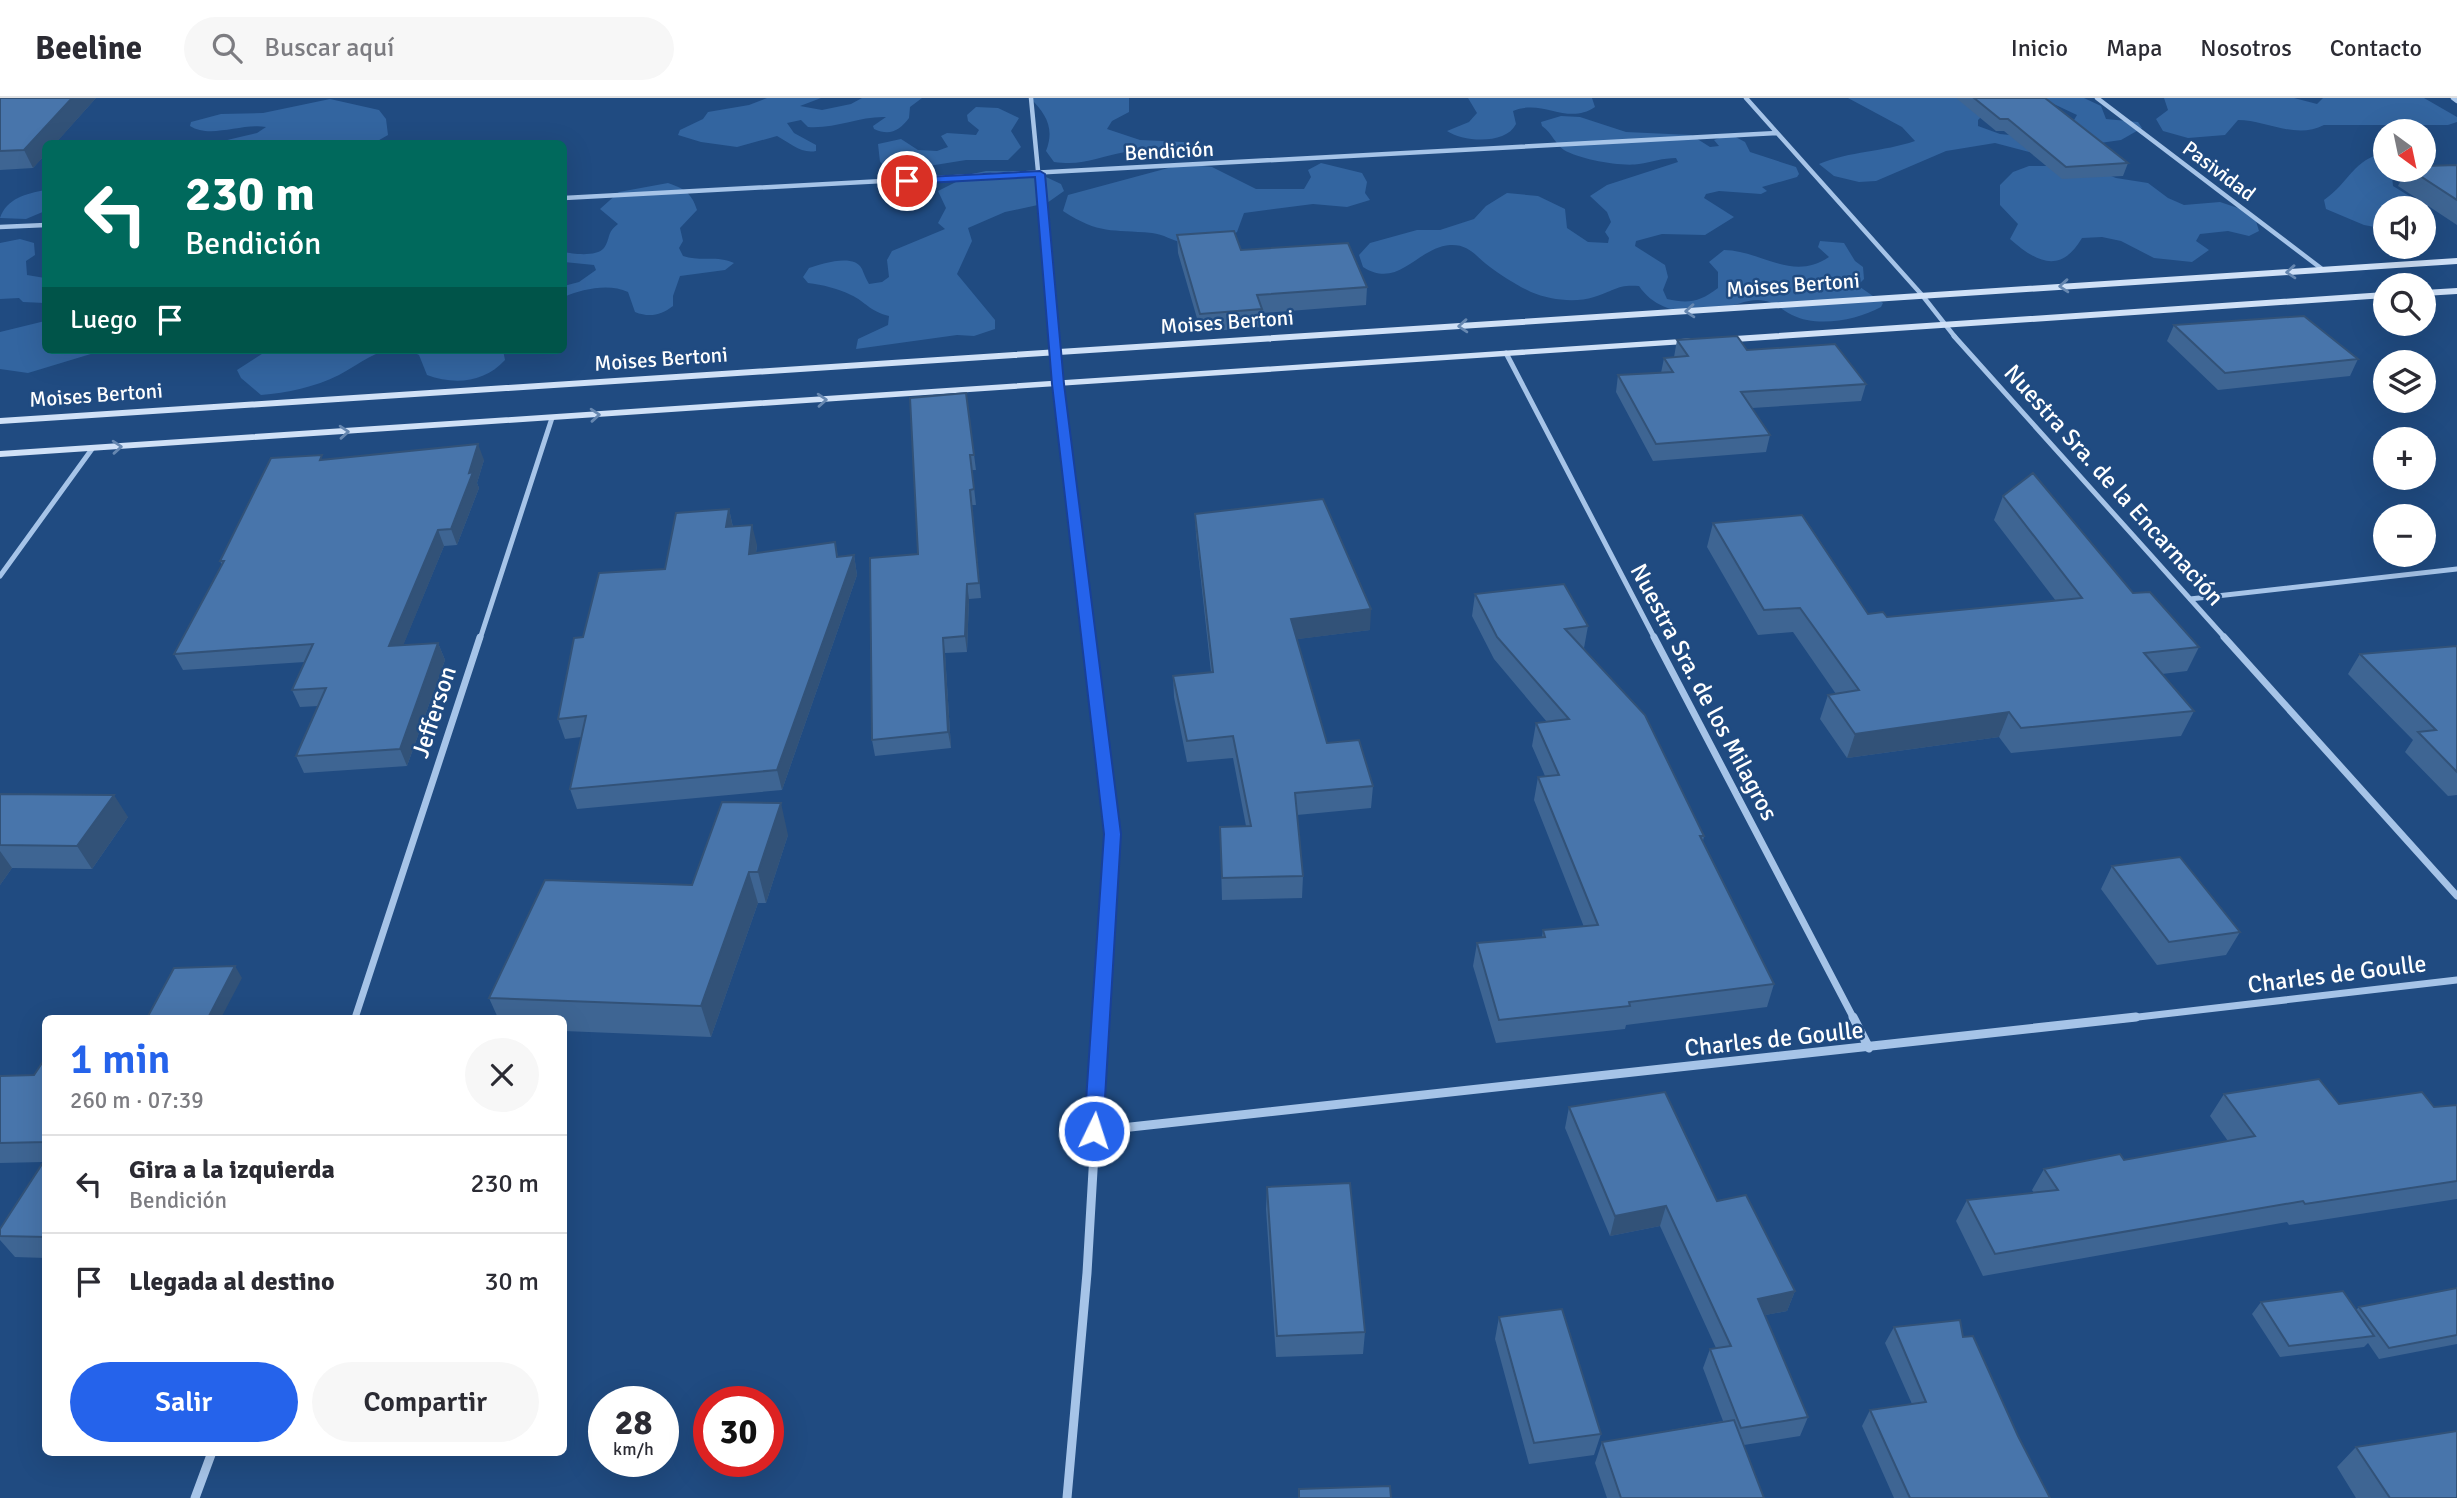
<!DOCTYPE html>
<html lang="es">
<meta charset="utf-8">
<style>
body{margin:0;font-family:Signika,sans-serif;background:#f7f7f7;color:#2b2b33;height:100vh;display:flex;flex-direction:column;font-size:26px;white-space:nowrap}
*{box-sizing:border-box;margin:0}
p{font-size:23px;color:#7c7c81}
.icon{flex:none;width:38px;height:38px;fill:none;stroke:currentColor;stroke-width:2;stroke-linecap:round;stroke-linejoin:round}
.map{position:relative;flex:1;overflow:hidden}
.side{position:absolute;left:42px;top:917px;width:525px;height:441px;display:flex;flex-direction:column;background:#fff;border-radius:10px;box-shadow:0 7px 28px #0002}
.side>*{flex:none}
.banner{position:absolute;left:42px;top:42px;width:525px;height:214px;border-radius:10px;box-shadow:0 7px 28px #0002;background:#00695c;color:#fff;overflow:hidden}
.needle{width:46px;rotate:147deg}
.fabs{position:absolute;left:2373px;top:21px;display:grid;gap:14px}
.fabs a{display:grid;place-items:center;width:63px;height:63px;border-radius:50%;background:#fff;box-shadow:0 7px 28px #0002;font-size:35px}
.speed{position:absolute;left:588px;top:1288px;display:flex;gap:14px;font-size:35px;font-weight:700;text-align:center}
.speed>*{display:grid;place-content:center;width:91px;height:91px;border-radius:50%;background:#fff;box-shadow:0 7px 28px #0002;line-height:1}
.speed small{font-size:18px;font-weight:400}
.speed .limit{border:10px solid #d22;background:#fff;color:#111}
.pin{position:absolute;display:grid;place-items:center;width:60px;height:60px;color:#fff;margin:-30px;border:4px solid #fff;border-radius:50%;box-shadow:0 2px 7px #0007}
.me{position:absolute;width:77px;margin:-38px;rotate:4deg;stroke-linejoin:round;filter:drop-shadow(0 0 5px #0008)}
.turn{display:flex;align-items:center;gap:24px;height:147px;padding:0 28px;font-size:32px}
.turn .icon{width:91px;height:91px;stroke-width:2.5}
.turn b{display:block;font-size:49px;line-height:60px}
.then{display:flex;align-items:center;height:66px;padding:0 28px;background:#0003;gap:14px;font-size:26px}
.round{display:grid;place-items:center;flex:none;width:74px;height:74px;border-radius:37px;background:#f7f7f7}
.head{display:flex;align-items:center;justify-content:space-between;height:119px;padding:0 28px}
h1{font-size:42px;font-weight:600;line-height:52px;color:#2563eb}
.button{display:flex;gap:14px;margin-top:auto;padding:14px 28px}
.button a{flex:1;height:80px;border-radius:42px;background:#2563eb;color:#fff;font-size:28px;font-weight:600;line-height:80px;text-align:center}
.button a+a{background:#f7f7f7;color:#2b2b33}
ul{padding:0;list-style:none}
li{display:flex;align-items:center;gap:21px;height:98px;padding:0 28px;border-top:2px solid #e1e1e2}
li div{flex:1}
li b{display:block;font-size:26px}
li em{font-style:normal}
header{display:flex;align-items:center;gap:42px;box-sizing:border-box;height:98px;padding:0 35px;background:#fff;border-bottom:2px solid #e1e1e2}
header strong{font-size:33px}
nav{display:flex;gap:38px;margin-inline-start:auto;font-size:24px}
.search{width:490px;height:63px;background:#f7f7f7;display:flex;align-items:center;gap:18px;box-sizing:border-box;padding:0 24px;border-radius:38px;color:#7c7c81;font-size:26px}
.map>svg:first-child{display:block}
</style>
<header>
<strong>Beeline</strong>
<div class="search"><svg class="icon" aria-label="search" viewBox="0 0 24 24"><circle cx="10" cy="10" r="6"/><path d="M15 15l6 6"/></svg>Buscar aquí</div>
<nav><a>Inicio</a><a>Mapa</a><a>Nosotros</a><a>Contacto</a></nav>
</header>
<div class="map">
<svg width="2457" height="1400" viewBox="0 0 2457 1400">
<rect width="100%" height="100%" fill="#204b81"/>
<path fill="#3365a0" d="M767,0H821L800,8L822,12L851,6L862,0H922L910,9L909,20C899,33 890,38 874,31L873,28L886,19C860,18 835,31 808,29L801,22L787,25L794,35L816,47V53C801,56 790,45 777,38L737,49L701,44L678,37L680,32L703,21L708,14L749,7Z
M1030,0H1129V14L1112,23L1107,31L1140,42L1184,44L1191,49C1170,55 1148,50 1125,54C1097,59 1085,68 1054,64L1046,53C1055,30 1046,16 1030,0Z
M1468,0H1592L1595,9C1567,28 1543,0 1513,13L1516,26C1506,47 1463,44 1447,33L1469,24L1477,15Z
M1848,0H1983L1985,15L1978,22V28L2000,36L2040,40L2037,56L1995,45L1946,53L1876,83L1859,84L1834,78L1819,66C1850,53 1883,54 1915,43L1902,29Z
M2041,0H2084L2101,8L2106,21L2138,24L2142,30L2121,42L2100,45L2071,27L2077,17Z
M2164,0H2294L2317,6L2323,0H2424L2457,19V24L2448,27H2324C2296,42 2266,22 2238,22L2225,37L2188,40L2163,33L2156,21L2168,12Z
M330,1L379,12L386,21L388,37L374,45L210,46L257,35L266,29C242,25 210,41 190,28L191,24L221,16L263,15Z
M976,9L998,10L1019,20L1011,33L1021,49L1008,62H966L910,71L885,68L880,64L878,46L901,41L918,52L937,53L948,49L941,38L947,35L976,37L979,32L968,23L967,17Z
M1561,18L1580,19L1626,34L1691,37L1710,49L1719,48L1714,42L1730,36L1745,44L1750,54L1796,69L1799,76L1797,79L1762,89L1767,93L1761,96L1719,93L1706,96L1704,100L1734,119L1705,137L1662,136L1636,143L1635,148L1665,167L1668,179L1663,192L1667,201C1688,206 1700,204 1718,190V174L1709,164L1724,152C1763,153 1792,184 1829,159L1818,149L1820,143L1844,145L1855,163L1863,169L1864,181L1860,185V189L1883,205L1881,209C1857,222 1818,230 1792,217C1780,211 1772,202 1758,202C1745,202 1734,208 1721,211C1691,218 1657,215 1639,188C1617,186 1614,193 1594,199C1575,205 1550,202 1531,194C1518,188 1502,178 1490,169C1476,159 1470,146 1450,147C1416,150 1399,192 1363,169L1359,157L1370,145L1417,132H1440L1474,121L1486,108L1507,95L1538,98L1565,111L1567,130L1588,144L1608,145L1609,140L1605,134L1611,124L1607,114L1590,98L1607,87L1678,64L1676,60C1663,60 1652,64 1639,66C1621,69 1579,61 1564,52C1555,46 1552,35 1542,28L1541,24Z
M2385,55V72H2413L2392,79L2393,88L2419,104L2430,115V127L2424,132V110H2385V131L2364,127L2326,111L2324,102C2350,84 2353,61 2385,55Z
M1321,65L1362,75L1367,84L1365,95L1370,102L1347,109L1313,106L1244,115L1237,134C1224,142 1199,148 1184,145C1173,143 1163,136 1152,135C1111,131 1100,137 1063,113L1068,97L1183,66L1212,69L1256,91H1304L1311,79L1308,72Z
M2029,68H2086L2116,80L2148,85L2168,100L2184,107L2220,104L2244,112L2256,123L2259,133L2249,138L2228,133L2200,136L2196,143L2209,152L2192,164L2154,160L2121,143L2102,139L2082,140C2061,176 2037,165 2010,141L2018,126L2000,107V87L2013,74Z
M986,73H1033L1061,86L1064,93L1047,105L1005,114L968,130L972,143L957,176L995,222V231L974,238L957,237L856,251L858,241L888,227L889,218C869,213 866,204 851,197C837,190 823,187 808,185L803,179L809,170C822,166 854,155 862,171C864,176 866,181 869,186L882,184L889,179L887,162L892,153L945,131L938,125L946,110L938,93L972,76Z
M668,85C683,90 692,95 697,112L680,130L683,143L679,150L683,158C700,164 718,157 734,165L725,172L680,178L673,198V208C661,217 650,220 635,214L628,194C609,185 582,191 564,199V188L579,184L596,172L594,167L564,164V154C573,156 597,159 604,150C611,140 606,135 618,126L600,111L619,94Z
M45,92V113L26,121L0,120C7,100 26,96 45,92Z
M20,141L34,145L35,157L26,163L27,177L45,180V205L23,204L19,200L0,201V145Z
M45,223L46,252H104L28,275L0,271V234Z
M259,252H387C369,257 356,268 339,277C315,289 287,295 261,297L241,280L237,272L265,254Z
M408,252H503L505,262C484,285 454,287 427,277L419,257Z"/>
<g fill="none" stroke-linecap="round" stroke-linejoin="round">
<path stroke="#a6c4e8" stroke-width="4.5" d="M1031,0L1054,239
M1746,0L1922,197L1955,239
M2097,0L2322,171
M2453,0L2457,3
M564,100L1777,35
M0,129L46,127"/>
<path stroke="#a6c4e8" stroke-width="5" d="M1053,238L1089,541
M1954,238L2226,541
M1506,255L1655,541
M0,478L92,351
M2190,501L2457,471
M480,541L552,320"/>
<path stroke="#a6c4e8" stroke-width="7" d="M1089,539L1113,736L1102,921
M1654,539L1854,921
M2224,539L2457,798
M355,920L480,539
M2121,921L2457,882"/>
<path stroke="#a6c4e8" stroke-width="9" d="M1853,919L1869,950
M1094,1033L2136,919
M195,1400L212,1354
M1067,1400L1087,1175L1102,919"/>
<path fill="#d0e1f7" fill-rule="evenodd" d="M2457,160V166L0,326V320Z
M2457,190V196L2424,198V192Z
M2385,194V200L1720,245L1715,242L1720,239Z
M1696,240L1701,243L1700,245L0,359V353Z"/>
</g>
<path fill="#3e6593" d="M0,0H96L33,70L0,72Z
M1956,0H2045L2128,65L2123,78L2062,81L2004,33H1996Z
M2457,67V127L2398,88L2406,72H2424Z
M1177,137L1241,152L1367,189L1366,207L1262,215L1261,229L1201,234L1178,155Z
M2174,227L2358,261L2350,278L2218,292L2167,243Z
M1677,242L1747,252L1866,286L1861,303L1752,310L1770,337L1766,354L1653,363L1616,294L1618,277L1661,275L1664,260L1674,259Z
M966,295L976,372H972L976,407H972L981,500L969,501L967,554L945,555L951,650L875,658L872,642L918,456Z
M324,361L484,362L477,385L479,390L457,447L444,448L403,547L438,545L445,562L407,668L304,675L296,658L318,608L300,609L292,592L305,564L183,572L174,556L222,467L220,463Z
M2003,398L2133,495L2199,549L2187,573L2162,576L2194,613L2181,638L2011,655L1999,639L1847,660L1820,621L1828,597L1836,596L1793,534L1758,537L1707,449L1713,425L1868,516L1887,519L2056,503L1994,422Z
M729,411L733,429L757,447L756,455L835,444L838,459L854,457L857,477L782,692L577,711L570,691L581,639L565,641L558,621L583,539L665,471Z
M1195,416L1370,532L1297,541L1327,645L1373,688L1371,710L1297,717L1303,778L1302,800L1222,802L1220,729L1246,728L1233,660L1187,664L1174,599L1173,578L1211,574L1196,437Z
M1475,496L1588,528L1584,550L1704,738L1703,743L1774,886L1767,909L1626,927L1625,931L1496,945L1473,868L1477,845L1542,839L1543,832L1584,829L1534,702L1538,679L1545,678L1532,648L1536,625L1547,624L1494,561L1472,518Z
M2457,548V697L2448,698L2405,654L2413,642L2348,576L2360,556Z
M0,696L128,719L92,771L12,770L0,787Z
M788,737L766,805H758L711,939L564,933V920H498L489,900L692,787Z
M2112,768L2240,834L2226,857L2157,867L2101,791Z
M46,959V1160L15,1159L0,1142V1131L43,1064L0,1065V978L34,977Z
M2224,996L2339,1006L2434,1009L2457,1007V1101L2289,1127L2287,1124L1983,1178L1956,1123L1967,1102L2034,1095L2032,1092L2044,1071L2124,1062L2228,1043L2210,1018Z
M1569,1009L1717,1103L1795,1193L1787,1213L1765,1217L1808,1319L1800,1338L1744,1347L1764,1400H1607L1595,1365L1602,1344L1723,1323L1703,1270L1710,1251L1716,1250L1660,1128L1610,1138L1565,1030Z
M1267,1089L1365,1234L1363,1256L1276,1259L1266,1111Z
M2457,1190V1246L2379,1261L2368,1245L2364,1249L2280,1259L2252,1216L2261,1204L2356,1212L2359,1209Z
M1499,1219L1601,1336L1594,1357L1529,1366L1495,1241Z
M1894,1229L1963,1239L2018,1338L2050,1400H1894L1862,1328L1870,1312L1912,1306L1885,1245Z
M2356,1349L2457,1400H2356L2337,1369Z"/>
<path fill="#325278" d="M72,0H96L55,46H46V56L33,70L24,52Z
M478,346L484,362L477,385L479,390L457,447L451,431Z
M729,411L733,430L726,429Z
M752,427L757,447L753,475L749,456Z
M438,432L444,448L396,565L389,548Z
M854,457L857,477L782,692L777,672Z
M967,486L969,501L967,554L965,538Z
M1371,511L1370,532L1291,542V521Z
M943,540L945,555L951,650L948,634Z
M438,545L445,562L407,668L400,651Z
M2009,614L1999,639L1847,660L1855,636Z
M114,697L128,719L92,771L77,748Z
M781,705L788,737L766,805L758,774Z
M0,753L12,770L0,787Z
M749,774L758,805L711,939L701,908Z
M235,868L242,880L221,920H208Z
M1666,1108L1660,1128L1610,1138L1615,1118Z
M1795,1193L1787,1213L1750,1220L1758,1201Z"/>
<path fill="#4875ab" stroke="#325278" stroke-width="2" d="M0,0H72L24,52L0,53Z
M1974,0H2045L2128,65L2066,69L2008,21H2000Z
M2457,67V102L2411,72H2424V68Z
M1234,133L1241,152L1348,145L1367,189L1257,197L1262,211L1200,216L1177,137Z
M2304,218L2358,261L2225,275L2174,227Z
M1737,238L1747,252L1835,246L1866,286L1741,294L1770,337L1656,346L1618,277L1673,274L1664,260L1688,258L1677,242Z
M966,295L974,357H970L974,391L970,392L979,485L967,486L965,538L943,540L948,634L872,642L870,460L918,456L910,300Z
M478,346L469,375L473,374L451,431L438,432L389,548L438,545L400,651L296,658L326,590L292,592L313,546L174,556L224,463H220L271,360L322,357L320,362Z
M2033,375L2133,495L2150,494L2199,549L2144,555L2194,613L2021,630L2009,614L1855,636L1828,597L1859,592L1800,510L1764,512L1713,425L1802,417L1868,516L1883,514L1887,519L2082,500L2003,398Z
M1323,401L1371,511L1291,521L1327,645L1359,642L1373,688L1295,695L1303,778L1222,780L1220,729L1251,728L1233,638L1187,643L1173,578L1213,574L1195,416Z
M729,411L726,429L752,427L749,456L835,444L837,459L854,457L777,672L570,691L586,618L558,621L574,540L583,539L599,475L665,471L676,415Z
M1564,486L1588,528L1565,531L1645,617L1704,738H1700L1774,886L1629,904L1630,908L1499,922L1477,845L1545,839L1543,832L1598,827L1538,679L1559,677L1536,625L1569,621L1497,539L1475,496Z
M2457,548V674L2418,634L2436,632L2360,556Z
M0,696L114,697L77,748L0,747Z
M722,704L781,705L758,774H749L701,908L489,900L545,782L692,787Z
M2180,759L2240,834L2169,844L2112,768Z
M235,868L208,920H147L174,870Z
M46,959V1044L0,1045V978L34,977Z
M2319,981L2339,1006L2422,994L2434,1009L2457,1007V1083L2305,1106L2303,1103L1995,1156L1967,1102L2058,1092L2044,1071L2120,1056L2124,1062L2255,1038L2224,996Z
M1665,994L1717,1103L1746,1097L1795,1193L1758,1201L1808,1319L1741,1330L1710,1251L1731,1248L1666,1108L1615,1118L1569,1009Z
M46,1060V1139L0,1138V1131Z
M1350,1085L1365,1234L1277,1238L1267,1089Z
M2457,1190V1237L2389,1250L2359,1209Z
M2343,1193L2374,1238L2289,1248L2261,1204Z
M1562,1211L1601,1336L1534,1345L1499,1219Z
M1960,1222L1963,1239L1973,1238L2018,1338L2050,1400H1910L1870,1312L1926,1304L1894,1229Z
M1734,1322L1764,1400H1621L1602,1344Z
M2457,1333V1400H2390L2356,1349Z
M1390,1388L1391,1400H1299V1391Z"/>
<defs><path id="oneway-chevron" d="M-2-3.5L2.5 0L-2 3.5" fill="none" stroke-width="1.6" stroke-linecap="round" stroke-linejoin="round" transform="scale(1.75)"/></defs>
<g stroke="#6687b0">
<use href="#oneway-chevron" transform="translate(2291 174) rotate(176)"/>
<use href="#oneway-chevron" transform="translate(2064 188) rotate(176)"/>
<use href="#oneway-chevron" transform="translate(1690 213) rotate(176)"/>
<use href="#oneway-chevron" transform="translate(1463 228) rotate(176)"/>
<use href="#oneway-chevron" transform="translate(822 302) rotate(-4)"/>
<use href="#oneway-chevron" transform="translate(595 317) rotate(-4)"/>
<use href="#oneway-chevron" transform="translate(344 334) rotate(-4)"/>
<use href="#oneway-chevron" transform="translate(117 349) rotate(-4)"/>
</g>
<path fill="#2563eb" stroke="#184099" stroke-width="2" d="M1040,73L1045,76L1064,286L1121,736L1103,1033L1100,1038H1087L1084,1033L1104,736L1052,286L1035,79L907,86L902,83L907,80Z"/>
<g text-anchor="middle" stroke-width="5" stroke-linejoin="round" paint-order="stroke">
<g font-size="21" fill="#fff" stroke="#204b81">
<text transform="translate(1169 53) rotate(-3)" y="7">Bendición</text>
<text transform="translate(2219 73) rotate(37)" y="7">Pasividad</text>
<text transform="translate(1793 187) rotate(-4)" y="7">Moises Bertoni</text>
<text transform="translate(1227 224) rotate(-4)" y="7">Moises Bertoni</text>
<text transform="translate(661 261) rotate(-4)" y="7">Moises Bertoni</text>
<text transform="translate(96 297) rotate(-4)" y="7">Moises Bertoni</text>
</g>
<g font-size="24" fill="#fff" stroke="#204b81">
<text transform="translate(2114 387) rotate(48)" y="8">Nuestra Sra. de la Encarnación</text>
<text transform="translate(1704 594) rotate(62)" y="8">Nuestra Sra. de los Milagros</text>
<text transform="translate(434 614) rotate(-72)" y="8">Jefferson</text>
<text transform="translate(2337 876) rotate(-7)" y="8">Charles de Goulle</text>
<text transform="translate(1774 941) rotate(-6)" y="8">Charles de Goulle</text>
</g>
</g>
</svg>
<div class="fabs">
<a><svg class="needle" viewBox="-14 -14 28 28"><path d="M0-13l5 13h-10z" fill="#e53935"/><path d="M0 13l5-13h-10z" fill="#7c7c81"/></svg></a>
<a><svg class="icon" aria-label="sound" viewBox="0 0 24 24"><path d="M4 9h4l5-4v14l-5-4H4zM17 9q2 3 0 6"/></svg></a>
<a><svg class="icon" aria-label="search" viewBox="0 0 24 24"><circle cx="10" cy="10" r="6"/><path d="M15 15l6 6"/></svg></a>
<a><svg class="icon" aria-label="layers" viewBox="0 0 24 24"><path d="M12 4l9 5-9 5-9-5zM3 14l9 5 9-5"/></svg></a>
<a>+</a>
<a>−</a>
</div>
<div class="speed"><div>28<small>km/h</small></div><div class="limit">30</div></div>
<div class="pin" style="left:907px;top:83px;background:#d93025"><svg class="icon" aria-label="arrive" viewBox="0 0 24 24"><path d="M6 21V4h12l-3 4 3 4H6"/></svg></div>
<svg class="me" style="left:1094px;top:1033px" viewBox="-20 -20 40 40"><circle r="17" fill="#2563eb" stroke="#fff" stroke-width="3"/><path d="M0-11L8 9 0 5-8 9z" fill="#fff"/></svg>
<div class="banner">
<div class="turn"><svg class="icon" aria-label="left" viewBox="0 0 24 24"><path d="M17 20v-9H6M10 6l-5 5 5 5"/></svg><div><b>230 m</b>Bendición</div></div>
<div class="then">Luego<svg class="icon" aria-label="arrive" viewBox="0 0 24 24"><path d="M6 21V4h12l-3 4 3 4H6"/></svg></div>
</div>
<section class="side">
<div class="head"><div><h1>1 min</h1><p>260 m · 07:39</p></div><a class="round"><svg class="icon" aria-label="close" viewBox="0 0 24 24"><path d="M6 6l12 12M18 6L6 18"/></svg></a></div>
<ul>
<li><svg class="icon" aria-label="left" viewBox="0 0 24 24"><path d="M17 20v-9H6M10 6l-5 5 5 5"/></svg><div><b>Gira a la izquierda</b><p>Bendición</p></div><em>230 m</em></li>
<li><svg class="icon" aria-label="arrive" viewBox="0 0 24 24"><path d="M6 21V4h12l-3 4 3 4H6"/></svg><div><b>Llegada al destino</b></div><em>30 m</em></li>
</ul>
<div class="button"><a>Salir</a><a>Compartir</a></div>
</section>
</div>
